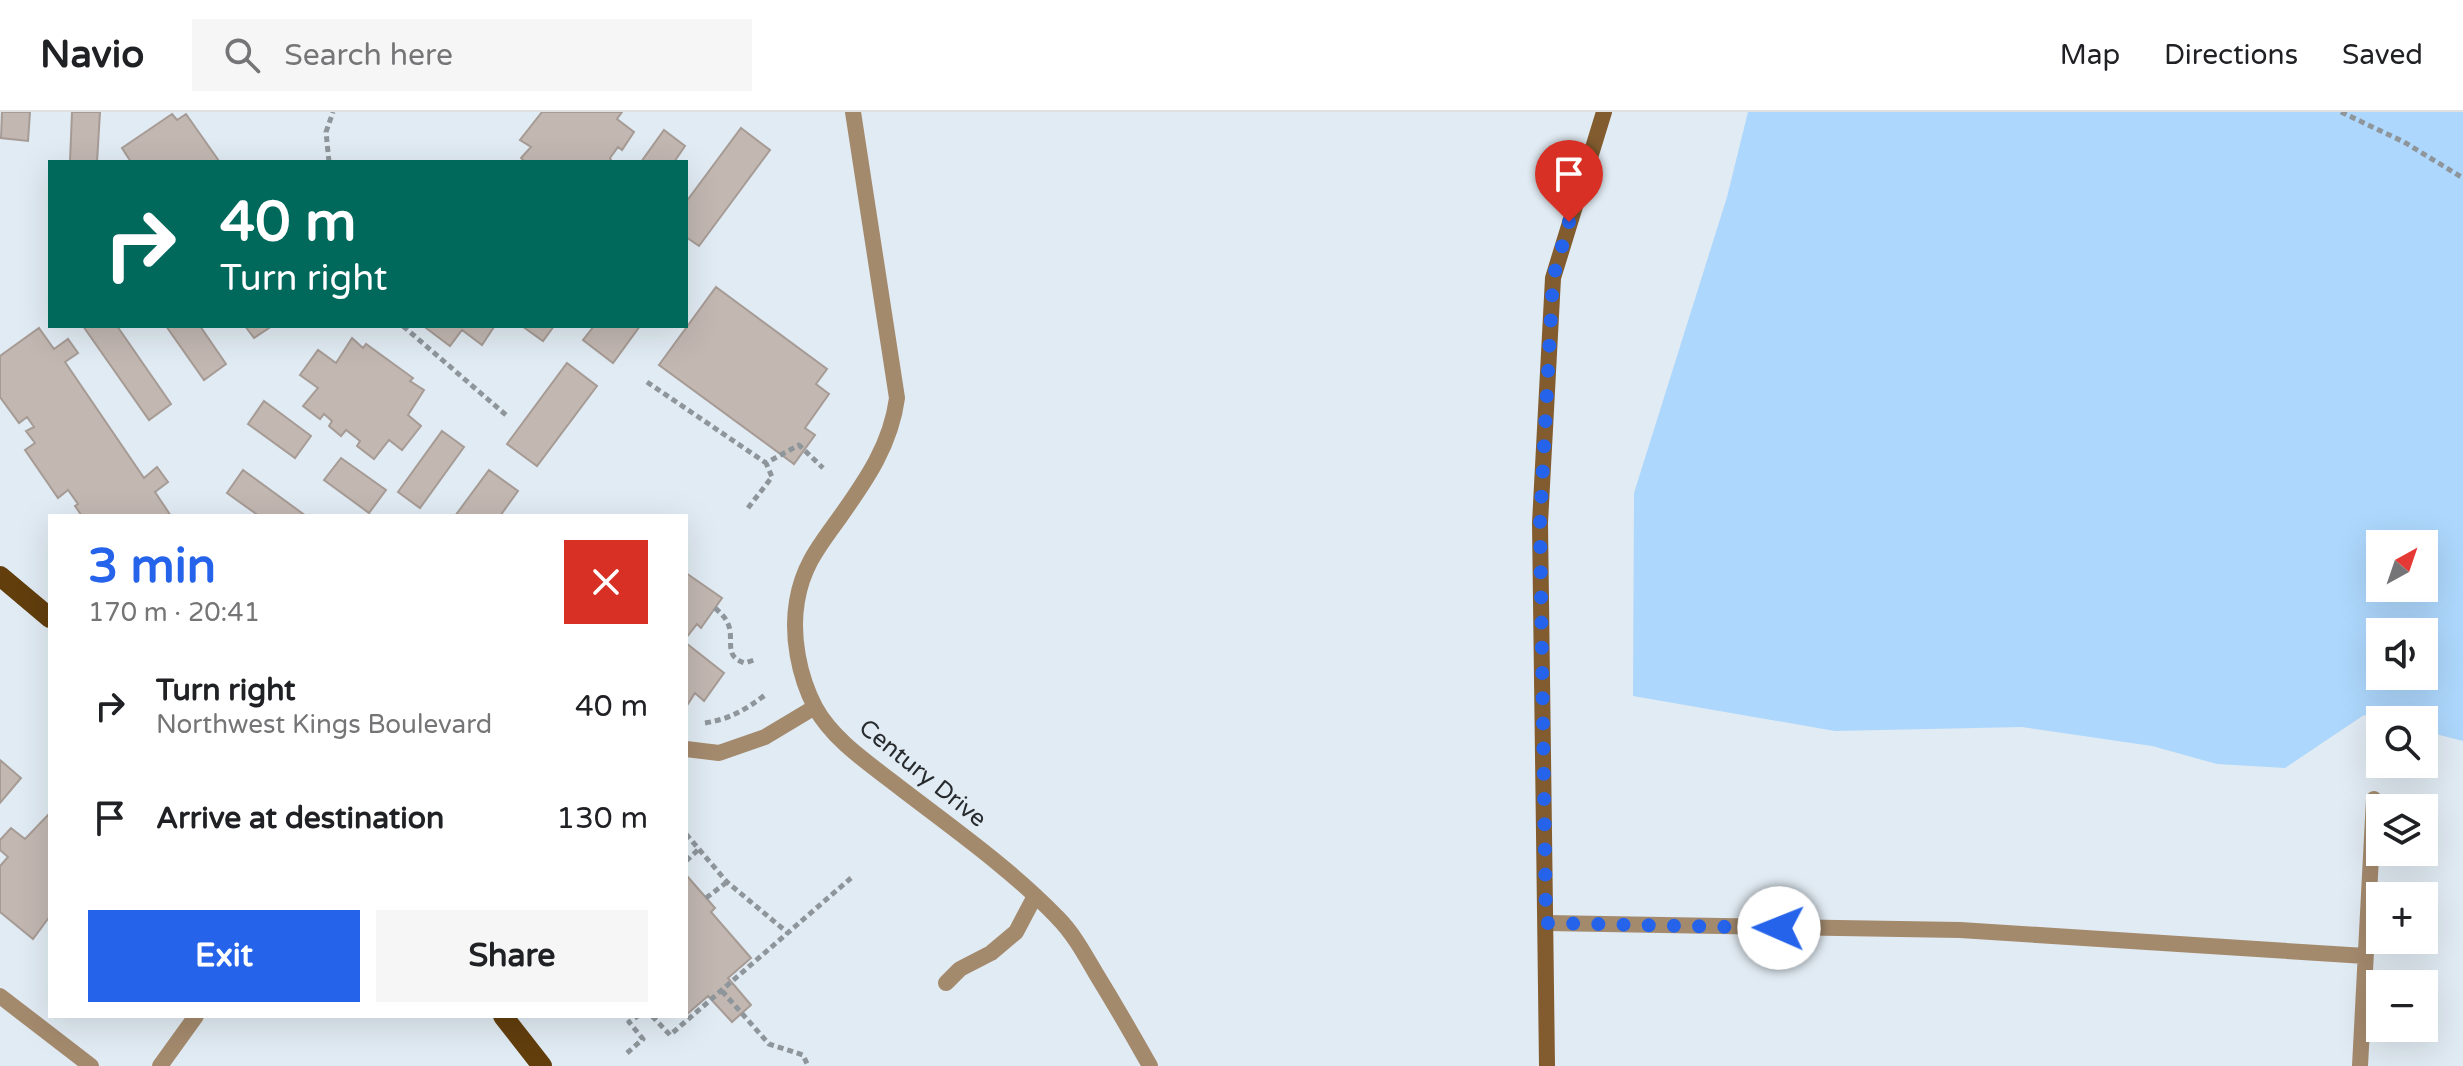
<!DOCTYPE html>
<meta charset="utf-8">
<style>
body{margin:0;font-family:"Varela Round",sans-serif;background:#f6f6f6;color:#202124;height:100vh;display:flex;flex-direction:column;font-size:30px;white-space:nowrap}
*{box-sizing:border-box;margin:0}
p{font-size:26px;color:#757577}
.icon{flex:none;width:44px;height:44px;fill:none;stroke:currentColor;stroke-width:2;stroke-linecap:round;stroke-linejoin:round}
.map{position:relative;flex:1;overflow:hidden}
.sheet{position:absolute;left:48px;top:402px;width:640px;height:504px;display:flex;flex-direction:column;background:#fff;border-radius:0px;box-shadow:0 8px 32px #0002}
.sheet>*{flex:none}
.top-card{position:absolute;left:48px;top:48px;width:640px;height:168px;border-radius:0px;box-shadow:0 8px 32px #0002;background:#00695c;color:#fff;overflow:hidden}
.needle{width:52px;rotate:40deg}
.controls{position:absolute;left:2366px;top:418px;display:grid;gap:16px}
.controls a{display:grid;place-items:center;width:72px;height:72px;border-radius:0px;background:#fff;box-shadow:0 8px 32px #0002;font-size:40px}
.pin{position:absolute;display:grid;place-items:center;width:68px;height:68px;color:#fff;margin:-82px -34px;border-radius:50% 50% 50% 0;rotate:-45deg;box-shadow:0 0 8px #0007}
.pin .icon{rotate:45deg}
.me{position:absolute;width:88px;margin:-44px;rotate:271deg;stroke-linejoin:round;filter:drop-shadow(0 0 6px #0008)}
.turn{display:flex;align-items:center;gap:28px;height:168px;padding:0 40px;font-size:36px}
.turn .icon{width:104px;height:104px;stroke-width:2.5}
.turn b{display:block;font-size:56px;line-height:68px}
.round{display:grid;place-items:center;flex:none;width:84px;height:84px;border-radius:0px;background:#f6f6f6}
.summary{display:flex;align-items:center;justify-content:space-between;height:136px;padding:0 40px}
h1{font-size:48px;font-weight:800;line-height:60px;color:#2563eb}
.button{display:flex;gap:16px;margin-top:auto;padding:16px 40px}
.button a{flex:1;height:92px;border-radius:0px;background:#2563eb;color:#fff;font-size:32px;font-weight:800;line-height:92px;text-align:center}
.button a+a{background:#f6f6f6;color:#202124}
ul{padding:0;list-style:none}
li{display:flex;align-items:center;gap:24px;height:112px;padding:0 40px}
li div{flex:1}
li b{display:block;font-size:30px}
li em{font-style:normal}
header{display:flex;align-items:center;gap:48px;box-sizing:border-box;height:112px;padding:0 40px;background:#fff;border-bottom:2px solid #e0e0e0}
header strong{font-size:38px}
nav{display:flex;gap:44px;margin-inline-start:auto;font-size:28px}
.search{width:560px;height:72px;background:#f6f6f6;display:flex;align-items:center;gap:20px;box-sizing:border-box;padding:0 28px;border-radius:0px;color:#757577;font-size:30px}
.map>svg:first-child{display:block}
</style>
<header>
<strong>Navio</strong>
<div class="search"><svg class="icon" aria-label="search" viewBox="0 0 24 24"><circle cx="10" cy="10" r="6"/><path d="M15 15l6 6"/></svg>Search here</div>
<nav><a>Map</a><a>Directions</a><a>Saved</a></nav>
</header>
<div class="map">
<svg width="2463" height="954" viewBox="0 0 2463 954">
<rect width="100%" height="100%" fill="#e1ebf3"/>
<path fill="#add7fc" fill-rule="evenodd" d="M1748,0H2463V629L2424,619V608H2382L2364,603L2285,656L2217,652L2152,634L2022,615L1835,619L1633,584L1634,381L1727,85ZM2380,432H2424V476H2380ZM2380,520H2424V564H2380Z"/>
<path fill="#c2b7b1" stroke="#a69b95" stroke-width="2" d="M2,0H30L28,29L1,26Z
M72,0H100L97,50H70Z
M542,0H622L617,7L634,20L622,38L618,35L610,46L612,50H525L521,46L531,35L520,28Z
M172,2L177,8L186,2L219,49L131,50L122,36Z
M741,16L770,38L699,134L686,125V90Z
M664,18L685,34L674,50H641Z
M716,175L827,257L816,272L829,282L805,316L815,323L794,352L659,253Z
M83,214H117L171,292L149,308Z
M166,214H200L226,252L204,268Z
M245,214H272L254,226Z
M427,214H493L494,215L482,233L462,218L450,234L426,216Z
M522,214H554L543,229Z
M594,214H640L613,251L583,228Z
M39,216L54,237L68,227L78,241L65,250L144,366L157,355L168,370L155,380L171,404H82L75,394L78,392L68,378L58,386L25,338L35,331L26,319L34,315L27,305L19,311L0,285V244Z
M352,226L363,236L366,232L413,266L410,269L424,278L408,303L421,314L402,338L389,328L374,347L357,334L360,329L346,318L341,324L329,314L332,309L324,302L320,307L303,294L318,276L300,263L318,238L336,251Z
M567,251L597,274L537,354L507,332Z
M264,289L311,324L295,346L248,312Z
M442,319L464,335L420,396L398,380Z
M341,346L386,378L369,401L324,368Z
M243,358L306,404H259L227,381Z
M489,358L518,379L500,404H455Z
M686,461L722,486L701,516L697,512L686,526Z
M686,531L724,561L704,589L695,581L686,595Z
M0,648L21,666L0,691Z
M49,702L50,804L33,827L0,800V754L8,745L0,738V728L11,716L25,727Z
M687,764L715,796L711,800L751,846L728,866L751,893L732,910L708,884L686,903Z"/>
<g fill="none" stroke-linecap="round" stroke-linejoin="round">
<path stroke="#8e969b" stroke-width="5" stroke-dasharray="6 4" stroke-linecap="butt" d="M2341,0L2404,30L2463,66
M329,50L326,20L333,0
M403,214L506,303
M647,270L766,351L799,333L823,356
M748,396L772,365L766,351
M715,496C722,502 728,508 730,518C732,534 726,545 745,551L757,547
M705,611C730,607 745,598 765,583
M686,722L727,770L788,821
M686,749L699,737
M706,786L727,770
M722,879L769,932L803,943L808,954
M652,904L670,923L851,766
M627,941L643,927L629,910L638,904"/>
<path stroke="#a48a6d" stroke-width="16" d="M946,871L960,857L991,841L1016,820L1035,784"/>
<path stroke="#a48a6d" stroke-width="16" d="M853,0L897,286C891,332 867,367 840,405C820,433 803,453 797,489C791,524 799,564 815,595C834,630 873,654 903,678C954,717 1013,759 1057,805C1073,821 1084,841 1095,860C1114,891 1132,922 1150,954
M686,637L719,641L765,625L815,595
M1546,811L1960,818L2365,844
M0,884L91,954
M160,954L196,904
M2360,954L2374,687"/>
<path stroke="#825c2f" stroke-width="16" d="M1547,954L1540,411L1553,166L1604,0"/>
<path stroke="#623e0d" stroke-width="20" d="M0,464L50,506
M503,904L542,954"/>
</g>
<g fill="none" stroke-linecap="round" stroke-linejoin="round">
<path stroke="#2563eb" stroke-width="14" stroke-dasharray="0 25.2" d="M1569,110L1553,166L1540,411L1546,811L1779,816"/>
</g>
<g text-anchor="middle" stroke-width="6" stroke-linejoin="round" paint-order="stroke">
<g font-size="24" fill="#272b2e" stroke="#e1ebf3">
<text transform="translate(923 661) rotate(39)" y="8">Century Drive</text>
</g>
</g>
</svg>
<div class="controls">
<a><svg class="needle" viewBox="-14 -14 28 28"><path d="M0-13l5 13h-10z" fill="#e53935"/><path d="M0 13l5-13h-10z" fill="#757577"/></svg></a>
<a><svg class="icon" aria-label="sound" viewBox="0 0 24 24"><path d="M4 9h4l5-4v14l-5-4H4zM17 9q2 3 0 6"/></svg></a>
<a><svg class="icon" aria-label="search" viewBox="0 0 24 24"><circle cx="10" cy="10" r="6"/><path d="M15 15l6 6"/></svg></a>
<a><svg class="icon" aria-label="layers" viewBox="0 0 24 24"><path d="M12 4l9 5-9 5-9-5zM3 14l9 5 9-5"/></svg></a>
<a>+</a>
<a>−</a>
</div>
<div class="pin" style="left:1569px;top:110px;background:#d93025"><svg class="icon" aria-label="arrive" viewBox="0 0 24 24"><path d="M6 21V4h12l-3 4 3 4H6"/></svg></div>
<svg class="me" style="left:1779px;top:816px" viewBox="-20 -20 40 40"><circle r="19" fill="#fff"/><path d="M0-13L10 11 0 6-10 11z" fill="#2563eb"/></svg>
<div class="top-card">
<div class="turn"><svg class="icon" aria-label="right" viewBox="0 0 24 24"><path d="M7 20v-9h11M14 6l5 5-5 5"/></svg><div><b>40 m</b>Turn right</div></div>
</div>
<section class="sheet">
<div class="summary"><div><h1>3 min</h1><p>170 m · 20:41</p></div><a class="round" style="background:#d93025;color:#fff"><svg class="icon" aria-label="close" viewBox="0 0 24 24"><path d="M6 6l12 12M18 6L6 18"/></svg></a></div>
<ul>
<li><svg class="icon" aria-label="right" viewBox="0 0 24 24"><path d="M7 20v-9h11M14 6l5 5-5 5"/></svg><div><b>Turn right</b><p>Northwest Kings Boulevard</p></div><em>40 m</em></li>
<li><svg class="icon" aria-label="arrive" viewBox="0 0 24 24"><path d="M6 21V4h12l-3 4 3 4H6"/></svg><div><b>Arrive at destination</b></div><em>130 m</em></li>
</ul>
<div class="button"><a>Exit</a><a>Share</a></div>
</section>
</div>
